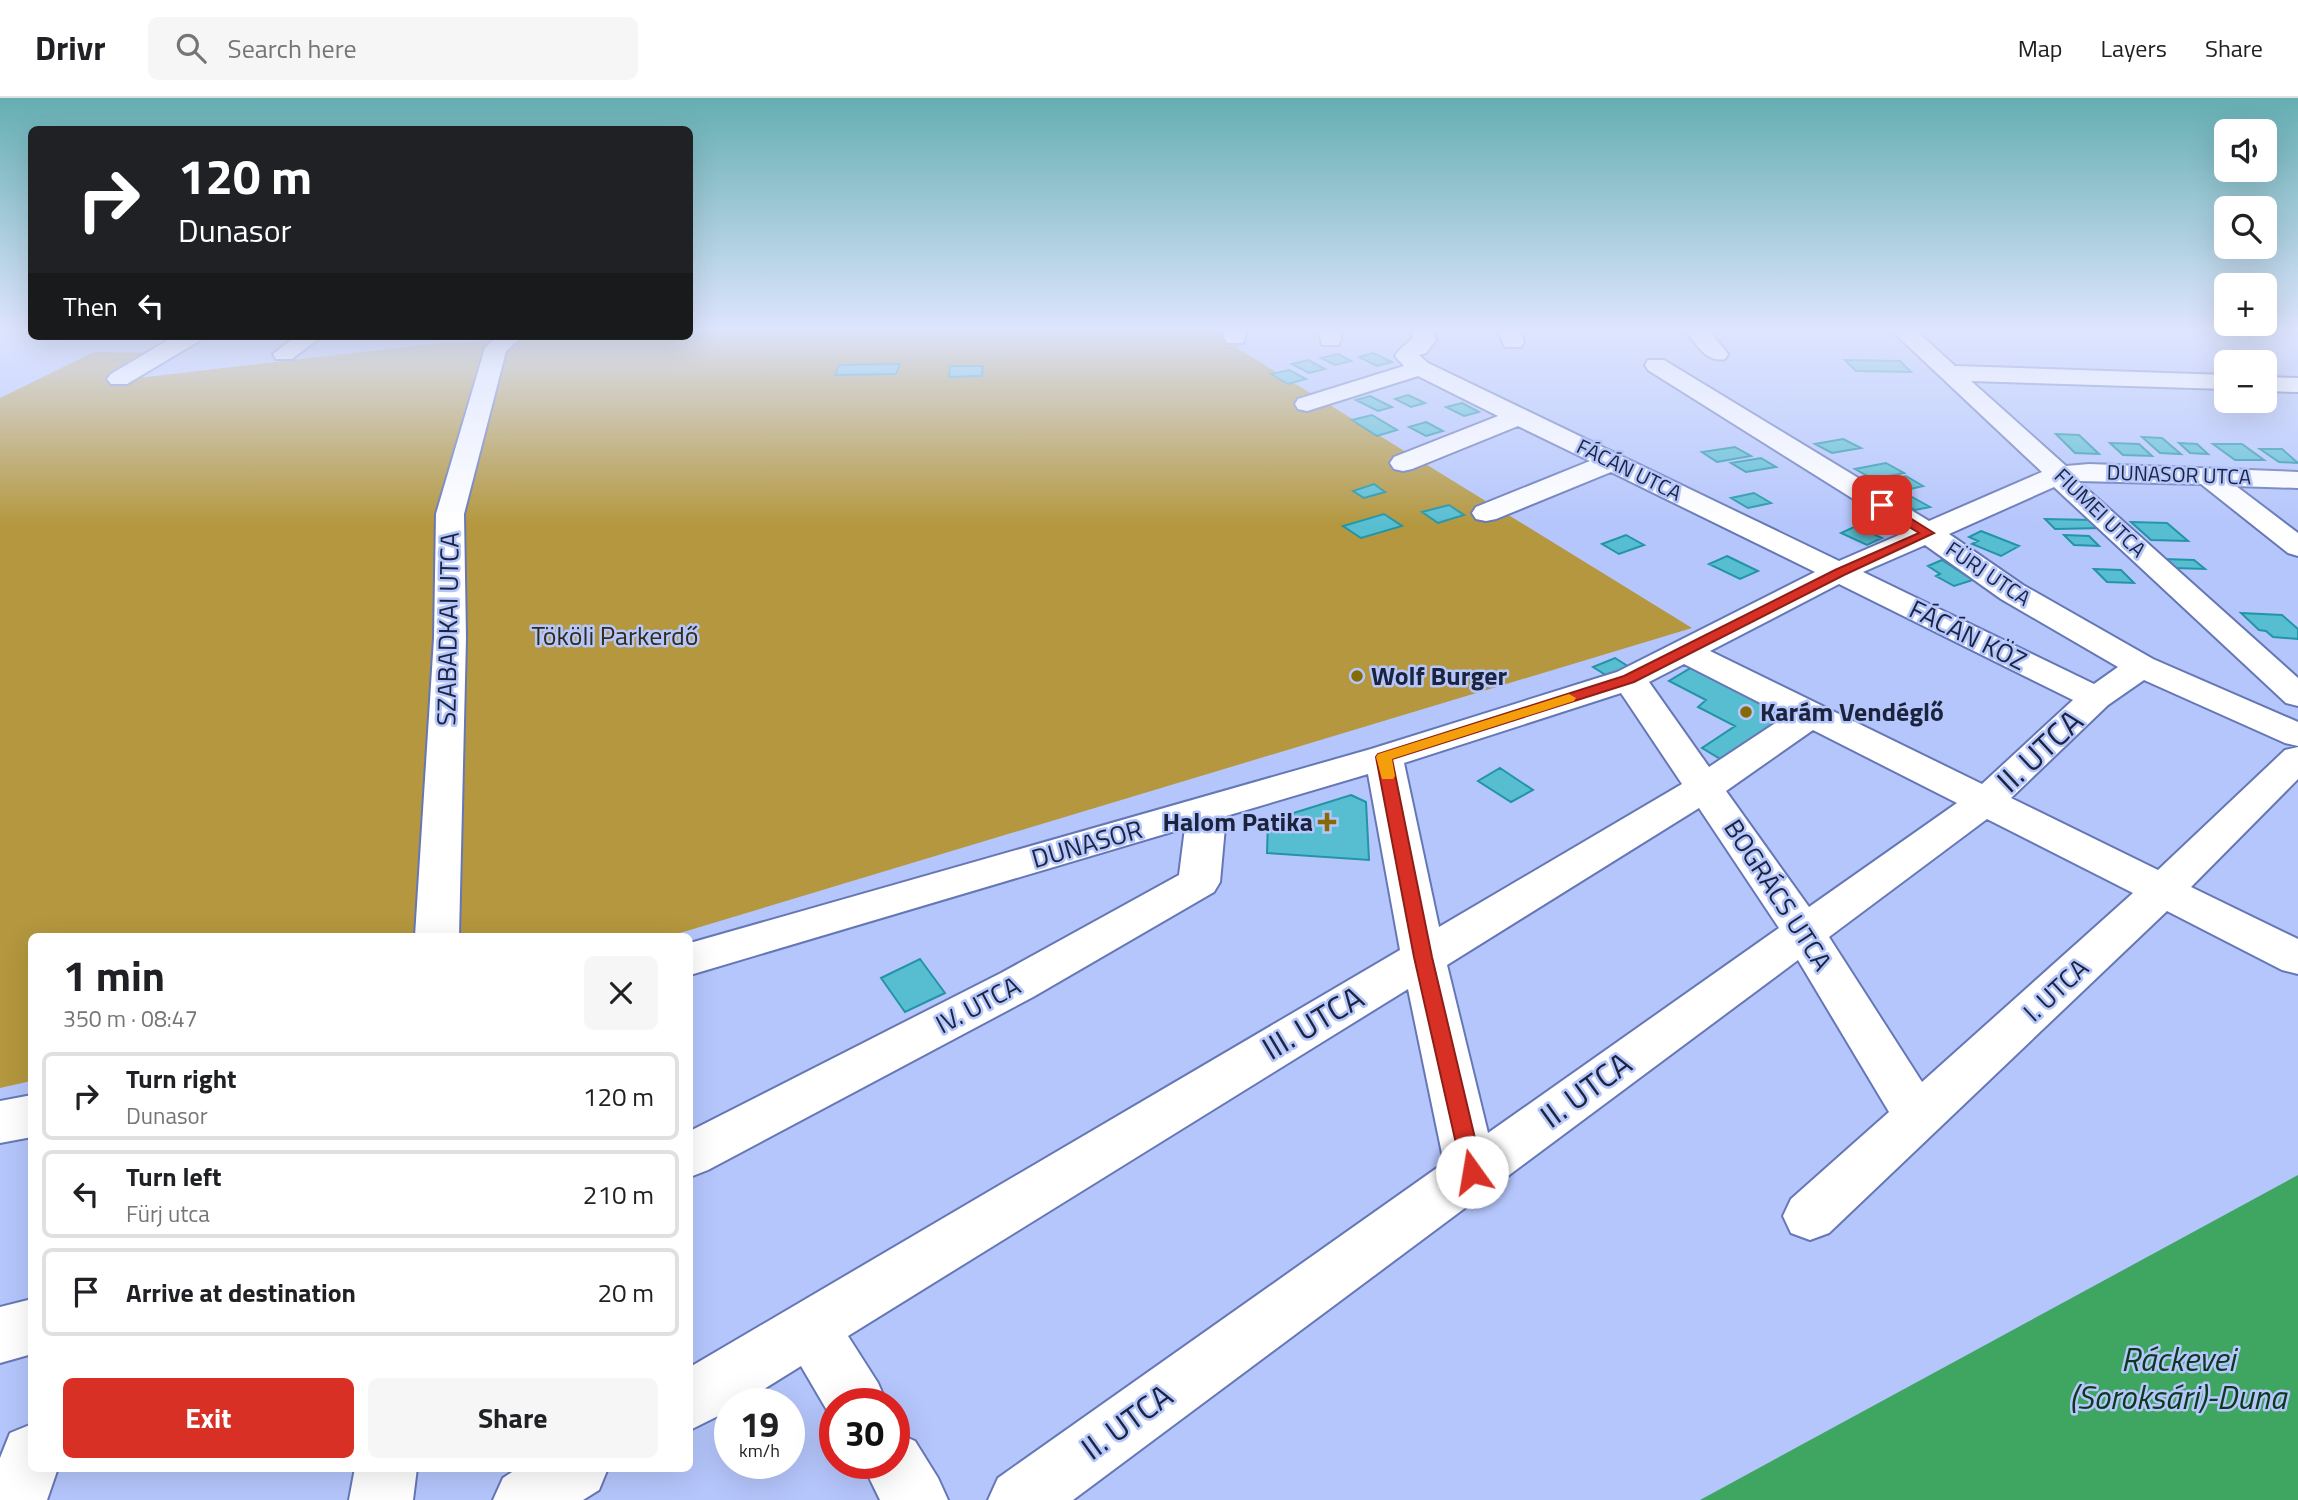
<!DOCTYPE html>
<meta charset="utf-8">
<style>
body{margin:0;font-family:"Titillium Web",sans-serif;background:#f6f6f6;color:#202124;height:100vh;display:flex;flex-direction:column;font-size:26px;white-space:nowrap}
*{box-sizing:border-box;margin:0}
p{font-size:23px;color:#757577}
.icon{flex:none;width:38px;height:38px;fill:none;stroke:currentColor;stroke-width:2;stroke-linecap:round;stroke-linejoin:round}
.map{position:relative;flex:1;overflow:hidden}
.details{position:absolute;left:28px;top:835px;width:665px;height:539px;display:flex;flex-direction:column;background:#fff;border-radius:10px;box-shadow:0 7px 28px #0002}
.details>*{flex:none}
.hud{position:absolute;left:28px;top:28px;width:665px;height:214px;border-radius:10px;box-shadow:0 7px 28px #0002;background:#202124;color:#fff;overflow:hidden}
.tools{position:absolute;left:2214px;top:21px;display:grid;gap:14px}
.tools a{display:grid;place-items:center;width:63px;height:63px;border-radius:10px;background:#fff;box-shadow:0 7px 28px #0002;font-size:35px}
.speed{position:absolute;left:714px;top:1290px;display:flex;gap:14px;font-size:35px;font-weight:700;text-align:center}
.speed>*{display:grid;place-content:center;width:91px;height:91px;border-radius:50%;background:#fff;box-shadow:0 7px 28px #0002;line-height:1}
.speed small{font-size:18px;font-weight:400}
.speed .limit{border:10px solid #d22;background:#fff;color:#111}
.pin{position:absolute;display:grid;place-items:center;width:60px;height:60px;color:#fff;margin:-30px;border-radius:14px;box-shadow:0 4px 10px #0006}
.me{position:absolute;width:77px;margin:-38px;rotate:347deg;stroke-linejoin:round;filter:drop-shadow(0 0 5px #0008)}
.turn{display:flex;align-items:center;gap:24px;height:147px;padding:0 35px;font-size:32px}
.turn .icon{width:91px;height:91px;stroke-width:2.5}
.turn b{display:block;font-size:49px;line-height:60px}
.then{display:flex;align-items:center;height:66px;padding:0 35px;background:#0003;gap:14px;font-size:26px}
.round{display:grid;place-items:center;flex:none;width:74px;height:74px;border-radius:10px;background:#f6f6f6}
.headline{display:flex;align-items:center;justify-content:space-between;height:119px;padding:0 35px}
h1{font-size:42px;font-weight:700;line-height:52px}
.primary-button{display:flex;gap:14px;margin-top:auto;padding:14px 35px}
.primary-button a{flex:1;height:80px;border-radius:10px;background:#d93025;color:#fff;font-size:28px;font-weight:700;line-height:80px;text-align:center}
.primary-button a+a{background:#f6f6f6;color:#202124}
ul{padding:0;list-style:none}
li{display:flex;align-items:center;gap:21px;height:88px;margin:0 14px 10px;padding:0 21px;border:4px solid #e0e0e0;border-radius:10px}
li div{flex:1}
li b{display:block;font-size:26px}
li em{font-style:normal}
header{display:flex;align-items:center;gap:42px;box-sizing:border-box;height:98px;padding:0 35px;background:#fff;border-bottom:2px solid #e0e0e0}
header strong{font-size:33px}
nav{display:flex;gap:38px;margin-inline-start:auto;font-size:24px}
.search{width:490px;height:63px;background:#f6f6f6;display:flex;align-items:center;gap:18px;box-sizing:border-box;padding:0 24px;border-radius:10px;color:#757577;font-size:26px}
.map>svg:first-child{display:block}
</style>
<header>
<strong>Drivr</strong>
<div class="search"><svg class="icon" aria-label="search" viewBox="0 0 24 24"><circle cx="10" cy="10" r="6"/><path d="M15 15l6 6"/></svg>Search here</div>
<nav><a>Map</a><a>Layers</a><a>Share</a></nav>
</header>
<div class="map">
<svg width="2298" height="1402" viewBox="0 0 2298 1402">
<rect width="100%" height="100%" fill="#b5c6fc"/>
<path fill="#b4973e" d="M690,231H1244L1237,250L1692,530L670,838H32L31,983L0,990V300L94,254L165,255L121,282L431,246L568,238H690Z"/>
<path fill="#3ea660" d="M2298,1077V1402H1700Z"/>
<path fill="#57bed1" stroke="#2394a6" stroke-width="2" d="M1373,255L1392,264L1377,268L1359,259Z
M1338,256L1351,263L1335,267L1321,260Z
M1308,262L1325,271L1309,275L1292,266Z
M1845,262L1900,263L1911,274L1856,273Z
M900,266L896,276L835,277L839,267Z
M950,268H983L982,278L949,279Z
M1289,272L1306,281L1288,286L1271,276Z
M1408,297L1425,305L1411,309L1395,301Z
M1370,298L1392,309L1378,313L1356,302Z
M1462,305L1479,314L1464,318L1446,309Z
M1372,317L1397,332L1377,338L1352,322Z
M1426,324L1443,333L1426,338L1409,329Z
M2056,336L2079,337L2099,356L2075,355Z
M2142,339L2162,340L2181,356L2160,355Z
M1843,341L1861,350L1832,355L1815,346Z
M2110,345L2139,346L2152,358L2123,357Z
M2179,345L2197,346L2208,356L2190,355Z
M2213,346H2242L2264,362H2235Z
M1735,349L1751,358L1717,364L1702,354Z
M2260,351H2282L2298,365L2279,364Z
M1761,360L1776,369L1746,374L1731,365Z
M1886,365L1904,375L1873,381L1855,371Z
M1906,378L1923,388L1897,394L1879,384Z
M1374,386L1385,394L1364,400L1353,393Z
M1754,395L1771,405L1748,410L1731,400Z
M1912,399L1930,409L1915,412L1898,402Z
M1449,407L1464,417L1438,425L1422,414Z
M1384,416L1402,428L1361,440L1343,428Z
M2045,421L2094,422L2102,430L2055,431Z
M2131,424L2167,425L2188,443L2151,442Z
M1856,428L1882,440L1867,447L1841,435Z
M1981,433L2019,448L2001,458L1972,446L1978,443L1969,439Z
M1626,437L1644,447L1619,456L1602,446Z
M2064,437L2089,438L2099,448L2074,447Z
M1727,458L1758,473L1740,481L1709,466Z
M2164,461L2194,462L2205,471L2174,470Z
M1942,462L1973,482L1954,488L1936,478L1940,476L1928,468Z
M2094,471L2121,472L2134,485L2107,484Z
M2241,515L2282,517L2298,531V541L2273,539L2266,533L2259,532Z
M1615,560L1634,572L1612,581L1593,569Z
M1694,568L1794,619L1727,665L1702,650L1735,628L1698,609L1706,602L1669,583Z
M1500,670L1533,692L1511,704L1478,683Z
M1351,697L1366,704L1369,762L1267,755L1268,723Z
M920,861L945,895L905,914L881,880Z"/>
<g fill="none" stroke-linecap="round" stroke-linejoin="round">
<defs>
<path id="minor" d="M1225,231H1247L1243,245H1227L1224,240Z
M1318,231H1340L1341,242L1338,247H1322Z
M1411,231H1433L1436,242L1426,255L1419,257L1428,265L1839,463L1906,434L1648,272L1645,267L1648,262H1664L1929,423L2042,374L1890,231H1914L1955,268L2226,277V291L1971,283L2066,368L2089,366L2298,374V390L2236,388L2298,435V458L2288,455L2201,386L2078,383L2298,580V608L2286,605L2054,389L1949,436L2023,487L2153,561L2298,624V648L2285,645L2144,582L2108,607L2011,700L2158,772L2285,652L2298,649V681L2191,789L2298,841V876L2282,872L2167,813L1829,1135L1810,1142L1791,1135L1783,1118L1791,1101L1889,1014L1798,862L1073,1402H988L998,1380L1444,1065L1408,891L848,1238L878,1285L887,1306H835V1326L801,1268L740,1306H730V1312L690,1332V1269L1400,852L1368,676L1226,718L1220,784L1214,794L1033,899L708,1072L690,1079V1033L1001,875L1179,777L1185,730L690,877V845L1371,651L1617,574L1815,474L1611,374L1496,421L1486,423L1476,421L1472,415L1476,409L1590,363L1518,328L1412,371L1403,373L1394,371L1390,365L1394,359L1498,318L1418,278L1307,313L1298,311L1295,306L1298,301L1404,268L1395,258C1400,249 1407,247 1413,239ZM1925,447L2001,501L2118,569L2094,586L1863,474ZM1839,486L2073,602L1982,686L1710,553ZM1684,566L1786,618L1709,669L1649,584ZM1621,595L1682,686L1439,829L1404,665ZM1813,632L1957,705L1809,809L1726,693ZM1699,710L1779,830L1488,1035L1447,867ZM1987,721L2133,795L1922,984L1829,839Z
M1497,231H1519L1524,244L1521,249H1505Z
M1685,231H1708L1728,256L1725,261C1706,265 1695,245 1685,231Z
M175,238H202L199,243L127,286H111L107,281L111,276Z
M296,238H322L292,261H276L273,256Z
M498,238H523L506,253L464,416L466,540L459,838H415L434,540L436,416L485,250Z
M2264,279L2298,280V294L2264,293Z
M32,997V1039L0,1045V1003Z
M32,1201V1256L0,1265V1209Z
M32,1326V1370H58L47,1402H0V1360L10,1335Z
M894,1334L915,1343L938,1380L948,1402H880L862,1365H894Z
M355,1370H417L413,1402H349Z
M518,1370H608L599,1392L583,1402H493L503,1380Z"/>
</defs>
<use href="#minor" stroke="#6677b6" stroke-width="4"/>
<use href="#minor" fill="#fff" fill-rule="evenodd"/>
</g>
<linearGradient id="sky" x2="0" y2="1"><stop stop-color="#64aeb2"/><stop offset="0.54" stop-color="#dee5fe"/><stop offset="1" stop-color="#dee5fe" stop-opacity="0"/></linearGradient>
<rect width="2298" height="428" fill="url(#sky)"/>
<path fill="#d93025" stroke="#8d1f18" stroke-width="2" d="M1878,405H1886L1934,435L1844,477L1634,584L1392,661L1432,859L1483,1074L1480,1081L1472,1083L1464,1081L1414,859L1376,659L1378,656L1624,578L1835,472L1919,435L1878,410Z"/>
<path fill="#f59e0b" d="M1569,596L1576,600L1574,603L1392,661L1395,678L1393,681H1382L1376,659L1378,656Z"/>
<g fill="#856b06" stroke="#b5c6fc" stroke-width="2.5">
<circle cx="1357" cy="578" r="7"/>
<circle cx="1746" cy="614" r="7"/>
<path d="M1323.5 713.5h7v7h7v7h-7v7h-7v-7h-7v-7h7z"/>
</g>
<g text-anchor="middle" stroke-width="5" stroke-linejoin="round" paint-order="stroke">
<g font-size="21" fill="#1c233c" stroke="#b5c6fc">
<text transform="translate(1629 372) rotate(26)" y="7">FÁCÁN UTCA</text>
<text transform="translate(2179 377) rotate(2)" y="7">DUNASOR UTCA</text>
<text transform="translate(2100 415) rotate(44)" y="7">FIUMEI UTCA</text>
<text transform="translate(1988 476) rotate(34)" y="7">FÜRJ UTCA</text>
</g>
<g font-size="26" fill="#1c233c" stroke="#b5c6fc">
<text transform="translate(448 531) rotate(-89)" y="9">SZABADKAI UTCA</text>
<text transform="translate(1968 537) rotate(26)" y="9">FÁCÁN KÖZ</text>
<text transform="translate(1087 746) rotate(-16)" y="9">DUNASOR</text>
<text transform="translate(1778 797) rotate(57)" y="9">BOGRÁCS UTCA</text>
<text transform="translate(2056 892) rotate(-43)" y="9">I. UTCA</text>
<text transform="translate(978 907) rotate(-28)" y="9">IV. UTCA</text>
</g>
<g font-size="26" fill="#322b17" stroke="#b5c6fc">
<text x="615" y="547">Tököli Parkerdő</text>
</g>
<g font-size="26" font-weight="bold" fill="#1c233c" stroke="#b5c6fc" text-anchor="start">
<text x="1371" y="587">Wolf Burger</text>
<text x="1760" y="623">Karám Vendéglő</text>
<text x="1313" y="733" text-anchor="end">Halom Patika</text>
</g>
<g font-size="32" fill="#1c233c" stroke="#b5c6fc">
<text transform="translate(2040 653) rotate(-43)" y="11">II. UTCA</text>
<text transform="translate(1313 925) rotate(-31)" y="11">III. UTCA</text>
<text transform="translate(1586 992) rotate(-36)" y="11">II. UTCA</text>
<text transform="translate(1127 1324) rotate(-36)" y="11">II. UTCA</text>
</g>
<g font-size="33" font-style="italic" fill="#0e381c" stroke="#b5c6fc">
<text x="2178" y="1273">Ráckevei<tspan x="2178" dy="38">(Soroksári)-Duna</tspan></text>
</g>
</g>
</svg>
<div class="tools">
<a><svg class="icon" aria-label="sound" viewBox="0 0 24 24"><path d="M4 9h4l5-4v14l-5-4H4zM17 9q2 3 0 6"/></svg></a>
<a><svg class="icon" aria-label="search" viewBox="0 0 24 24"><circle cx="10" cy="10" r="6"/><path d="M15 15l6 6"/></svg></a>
<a>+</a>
<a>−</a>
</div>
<div class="speed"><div>19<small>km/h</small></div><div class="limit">30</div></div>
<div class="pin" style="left:1882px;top:407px;background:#d93025"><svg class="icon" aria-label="arrive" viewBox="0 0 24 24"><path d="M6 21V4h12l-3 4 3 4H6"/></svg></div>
<svg class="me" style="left:1472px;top:1074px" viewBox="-20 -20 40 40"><circle r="19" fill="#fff"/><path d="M0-13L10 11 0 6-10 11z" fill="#d93025"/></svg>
<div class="hud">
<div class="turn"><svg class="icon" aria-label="right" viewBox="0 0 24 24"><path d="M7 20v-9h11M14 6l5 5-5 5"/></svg><div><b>120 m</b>Dunasor</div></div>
<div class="then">Then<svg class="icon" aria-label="left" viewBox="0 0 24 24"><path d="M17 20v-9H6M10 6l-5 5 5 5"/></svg></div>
</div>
<section class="details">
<div class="headline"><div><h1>1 min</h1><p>350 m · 08:47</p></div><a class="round"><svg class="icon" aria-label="close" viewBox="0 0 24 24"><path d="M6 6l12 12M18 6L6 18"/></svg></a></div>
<ul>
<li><svg class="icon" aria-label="right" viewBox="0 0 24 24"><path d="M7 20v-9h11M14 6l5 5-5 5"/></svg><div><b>Turn right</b><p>Dunasor</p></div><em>120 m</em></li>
<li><svg class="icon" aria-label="left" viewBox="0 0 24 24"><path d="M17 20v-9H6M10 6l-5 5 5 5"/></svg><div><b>Turn left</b><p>Fürj utca</p></div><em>210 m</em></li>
<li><svg class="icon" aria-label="arrive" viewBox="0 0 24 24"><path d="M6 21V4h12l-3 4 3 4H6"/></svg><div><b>Arrive at destination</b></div><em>20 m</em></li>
</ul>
<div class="primary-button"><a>Exit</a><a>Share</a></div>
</section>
</div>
